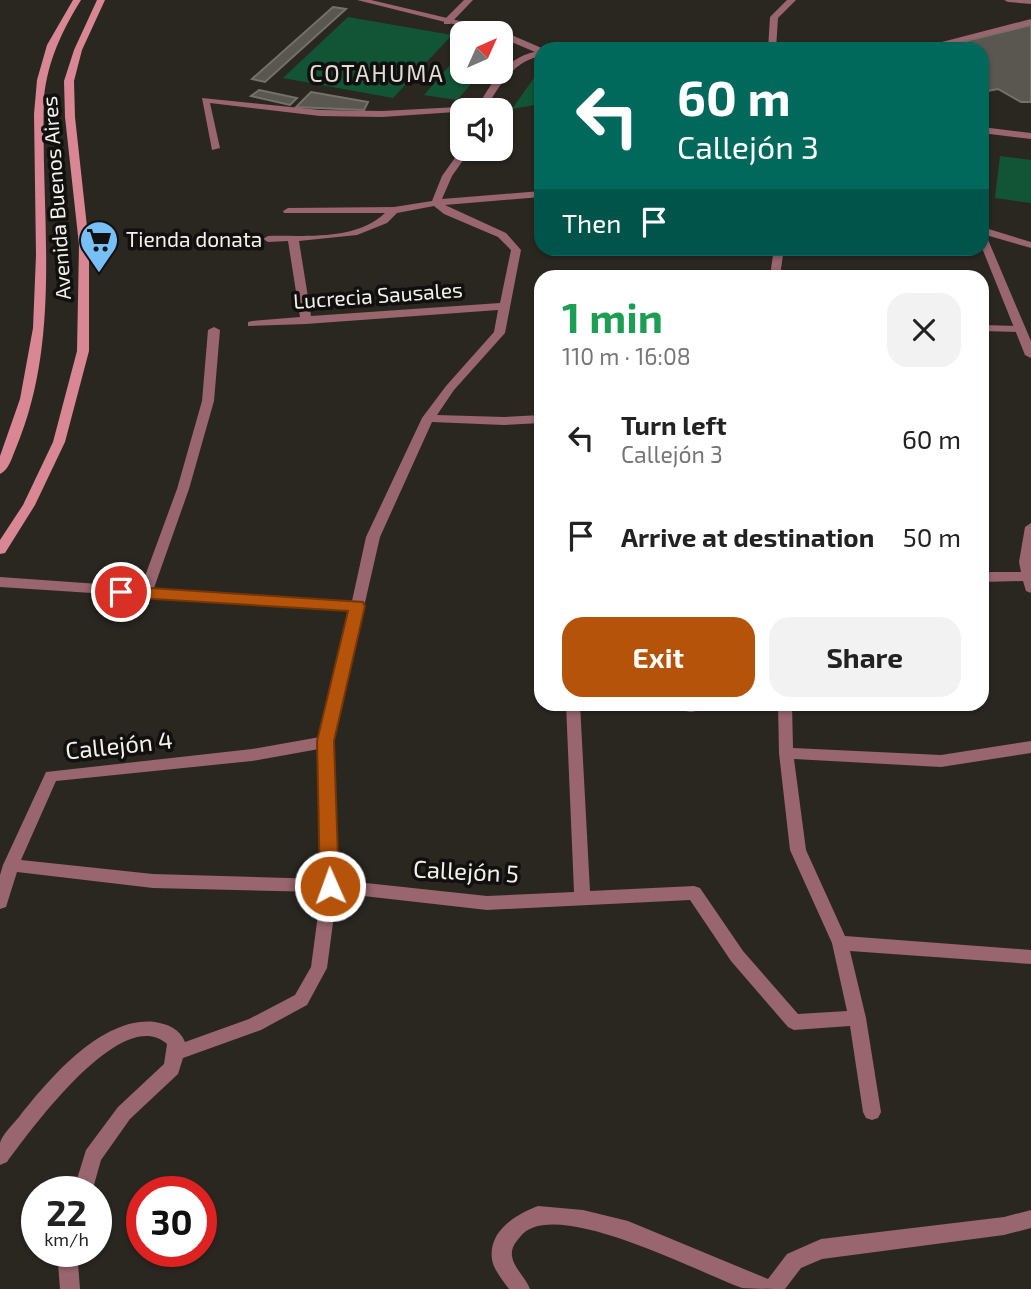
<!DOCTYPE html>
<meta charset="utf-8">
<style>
body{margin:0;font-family:"Exo 2",sans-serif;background:#f2f2f2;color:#222;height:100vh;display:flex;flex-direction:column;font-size:26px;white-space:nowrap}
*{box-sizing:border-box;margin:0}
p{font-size:23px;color:#767676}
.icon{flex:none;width:38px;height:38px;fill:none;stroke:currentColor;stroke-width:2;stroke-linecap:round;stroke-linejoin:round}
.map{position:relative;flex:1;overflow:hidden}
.panel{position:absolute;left:534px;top:270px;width:455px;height:441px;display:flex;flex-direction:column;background:#fff;border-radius:21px;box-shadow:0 2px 5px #0004}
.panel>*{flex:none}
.banner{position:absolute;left:534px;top:42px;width:455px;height:214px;border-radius:21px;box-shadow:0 2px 5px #0004;background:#00695c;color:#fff;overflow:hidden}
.needle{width:46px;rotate:45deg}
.fabs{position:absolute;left:450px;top:21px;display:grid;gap:14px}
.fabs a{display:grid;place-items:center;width:63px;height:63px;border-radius:14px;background:#fff;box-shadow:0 2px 5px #0004;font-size:35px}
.speed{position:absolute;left:21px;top:1176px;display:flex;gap:14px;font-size:35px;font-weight:700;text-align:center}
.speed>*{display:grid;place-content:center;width:91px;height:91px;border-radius:50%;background:#fff;box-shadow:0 2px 5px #0004;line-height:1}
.speed small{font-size:18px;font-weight:400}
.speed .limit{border:10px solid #d22;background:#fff;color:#111}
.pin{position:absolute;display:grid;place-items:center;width:60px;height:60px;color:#fff;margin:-30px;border:4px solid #fff;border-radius:50%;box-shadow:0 2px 7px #0007}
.me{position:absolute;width:77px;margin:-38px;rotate:358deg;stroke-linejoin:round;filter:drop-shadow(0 0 5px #0008)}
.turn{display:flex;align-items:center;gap:24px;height:147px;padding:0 28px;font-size:32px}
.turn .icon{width:91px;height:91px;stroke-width:2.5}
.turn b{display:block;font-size:49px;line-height:60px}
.then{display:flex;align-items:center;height:66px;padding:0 28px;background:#0003;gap:14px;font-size:26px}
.round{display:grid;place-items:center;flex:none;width:74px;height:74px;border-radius:21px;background:#f2f2f2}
.summary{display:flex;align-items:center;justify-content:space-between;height:119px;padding:0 28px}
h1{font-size:42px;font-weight:700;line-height:52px;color:#1e9e55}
.cta{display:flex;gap:14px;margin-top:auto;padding:14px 28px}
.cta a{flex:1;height:80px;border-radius:21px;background:#b45309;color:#fff;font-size:28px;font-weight:700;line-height:80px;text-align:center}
.cta a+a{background:#f2f2f2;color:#222}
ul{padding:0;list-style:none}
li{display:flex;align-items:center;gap:21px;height:98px;padding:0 28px}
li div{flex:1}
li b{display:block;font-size:26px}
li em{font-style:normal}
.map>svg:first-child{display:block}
</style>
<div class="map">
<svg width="1031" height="1289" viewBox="0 0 1031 1289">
<rect width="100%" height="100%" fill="#2a2721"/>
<path fill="#125536" d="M348,17L452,35L393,98L283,78Z
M462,51V72H482L457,100L424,95Z
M541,68V104L512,109Z
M1000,156L1031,160V203L995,198Z"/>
<path fill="#5a5750" stroke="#737169" stroke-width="2" d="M333,7L346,9L265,82L252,79Z
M1031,25V102H1021L998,89L982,92V49H933Z
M259,90L297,98L290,105L251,96Z
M311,92L368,102L364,110L296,107Z"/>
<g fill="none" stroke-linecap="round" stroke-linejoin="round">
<path fill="#99656e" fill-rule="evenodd" d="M982,325L1020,326L1026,329L1020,332L982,331Z"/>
<path fill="#99656e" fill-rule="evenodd" d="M464,0H473L450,24H444V20Z"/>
<path fill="#99656e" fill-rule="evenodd" d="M357,0H371L502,31L544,49H541V56C513,61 498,87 485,110L382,117L320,116L210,103L220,148L212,150L202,98L320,110L382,111L478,106C491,83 507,57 535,52L500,37V33H489Z
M787,0H796L778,18L776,49H768L770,17Z
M1004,0H1031V4L1008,2Z
M1031,19V25L930,49H915Z
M982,127L1031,133V139L982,133Z
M462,148L471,149L452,176L442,199L541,191V197L445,205L506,233L521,250L505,333L454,390L437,415L504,417L541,415V423L504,425L432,422L380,537L333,742L338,880L487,896L574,892L566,704H580L590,891L694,886L700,888L743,951L798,1014L847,1011L832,943L790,850L779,753L778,704H792L793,748L941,755L1031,741V753L941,767L794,759L806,850L845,936L1031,950V964L850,951L866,1018L881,1112L878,1118L872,1120L866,1118L863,1112L850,1026L794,1030L788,1027L731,961L690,900L487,910L337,893L327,968L307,1005L261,1030L183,1058L178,1074L130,1119L101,1160L92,1192H73L86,1150L118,1107L164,1064L167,1044C122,1003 30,1131 7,1162L0,1165C0,1158 0,1150 0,1143C2,1135 13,1124 19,1117C49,1079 102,1016 155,1022C168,1024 180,1029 185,1042L249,1019L295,995L311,967L321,892L153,888L17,872L6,907L0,909V875L3,865L46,772L252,749L320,737L349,610L0,587V577L141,587L177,489L202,401L208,330L214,327L220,330L214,401L189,489L154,588L352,601L366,537L422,418L446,386L494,332L498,310L306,324L248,326V322L252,321L300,317L288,241L268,242L263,239L268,236C305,235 356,241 385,213H284L283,211L288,208L394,207L432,201L442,176ZM434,206L444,214L498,237L511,250L500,303L311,316L299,241L357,235L387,223L397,213ZM319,749L322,879L153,874L21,860L56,781L252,761Z
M982,227L1031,242V248L986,235L1031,341V358L1025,355L982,248Z
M774,248H784L780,276H770Z
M1031,523V593L1026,591L1023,581L982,582V572H1021L1019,562L1025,527Z
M666,704H698L696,711L691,712L668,708Z
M538,1206L583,1210L628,1221L768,1279L787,1254L821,1239L1004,1217L1031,1210V1228L1004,1235L822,1259L801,1268L785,1289C772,1289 755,1289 742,1288C702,1274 551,1194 520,1237C515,1243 511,1248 512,1256C513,1267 526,1278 530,1289H509C503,1281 494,1270 492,1260C488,1231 515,1215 538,1206Z
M57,1251H77L80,1289H60Z"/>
<path fill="#d98695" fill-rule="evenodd" d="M73,0H81C62,31 48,60 44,97C40,214 63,336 16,448C12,457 9,470 0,474V456L20,399L33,328L36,255L34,114L37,80L47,45Z
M97,0H105L82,50L74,81L75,117L89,245V351L65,442L35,505L5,553L0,554V540L23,505L53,442L77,351L79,245L65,117L64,81L74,50Z"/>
</g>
<path fill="#b45309" stroke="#753606" stroke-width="2" d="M121,586L363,602L365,606L334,741L339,886L336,892L330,894L323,892L320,886L317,741L348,611L121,597L113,592Z"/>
<defs>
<symbol id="supermarket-pin" viewBox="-11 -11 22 30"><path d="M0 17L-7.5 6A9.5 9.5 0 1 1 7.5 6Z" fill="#76c0f7" stroke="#11100e"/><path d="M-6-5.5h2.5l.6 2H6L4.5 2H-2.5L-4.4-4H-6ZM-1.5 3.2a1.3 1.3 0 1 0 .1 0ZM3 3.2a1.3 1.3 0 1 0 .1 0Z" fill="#111"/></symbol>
</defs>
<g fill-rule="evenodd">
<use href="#supermarket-pin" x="77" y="218" width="44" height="60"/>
</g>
<g text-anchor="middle" stroke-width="7" stroke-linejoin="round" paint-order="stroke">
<g font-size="21" fill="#f2f1ed" stroke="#11100e">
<text transform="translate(57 198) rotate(-94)" y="7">Avenida Buenos Aires</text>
<text transform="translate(378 296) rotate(-4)" y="7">Lucrecia Sausales</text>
</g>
<g font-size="21" fill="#f2f1ed" stroke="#11100e" text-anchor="start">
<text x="126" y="247">Tienda donata</text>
</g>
<g font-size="23" letter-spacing="2" fill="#e0ddd5" stroke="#11100e">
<text x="377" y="82">COTAHUMA</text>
</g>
<g font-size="24" fill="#f2f1ed" stroke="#11100e">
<text transform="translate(119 746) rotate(-6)" y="8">Callejón 4</text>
<text transform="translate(466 872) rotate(3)" y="8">Callejón 5</text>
</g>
</g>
</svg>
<div class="fabs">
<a><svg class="needle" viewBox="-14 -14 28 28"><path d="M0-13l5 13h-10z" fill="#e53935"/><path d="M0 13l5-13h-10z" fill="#767676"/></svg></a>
<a><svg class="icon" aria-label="sound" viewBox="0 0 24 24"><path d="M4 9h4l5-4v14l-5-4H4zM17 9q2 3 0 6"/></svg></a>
</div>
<div class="speed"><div>22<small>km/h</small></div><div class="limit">30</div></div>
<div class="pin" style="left:121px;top:592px;background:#d93025"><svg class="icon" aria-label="arrive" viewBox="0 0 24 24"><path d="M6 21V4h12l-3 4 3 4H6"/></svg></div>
<svg class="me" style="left:330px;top:886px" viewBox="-20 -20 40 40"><circle r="17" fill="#b45309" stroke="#fff" stroke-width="3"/><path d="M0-11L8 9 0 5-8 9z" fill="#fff"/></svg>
<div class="banner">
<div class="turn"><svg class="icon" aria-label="left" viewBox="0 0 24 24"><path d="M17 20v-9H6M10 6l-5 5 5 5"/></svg><div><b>60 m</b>Callejón 3</div></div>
<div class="then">Then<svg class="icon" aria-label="arrive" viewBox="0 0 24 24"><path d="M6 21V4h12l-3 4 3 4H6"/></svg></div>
</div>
<section class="panel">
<div class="summary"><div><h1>1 min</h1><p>110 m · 16:08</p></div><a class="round"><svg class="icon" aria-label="close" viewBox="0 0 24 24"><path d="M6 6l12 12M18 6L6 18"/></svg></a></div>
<ul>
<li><svg class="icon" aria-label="left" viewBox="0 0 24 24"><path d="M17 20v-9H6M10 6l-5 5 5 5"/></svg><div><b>Turn left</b><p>Callejón 3</p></div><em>60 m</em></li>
<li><svg class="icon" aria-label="arrive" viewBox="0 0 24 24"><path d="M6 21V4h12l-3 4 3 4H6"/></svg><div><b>Arrive at destination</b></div><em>50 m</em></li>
</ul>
<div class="cta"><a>Exit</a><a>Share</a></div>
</section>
</div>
